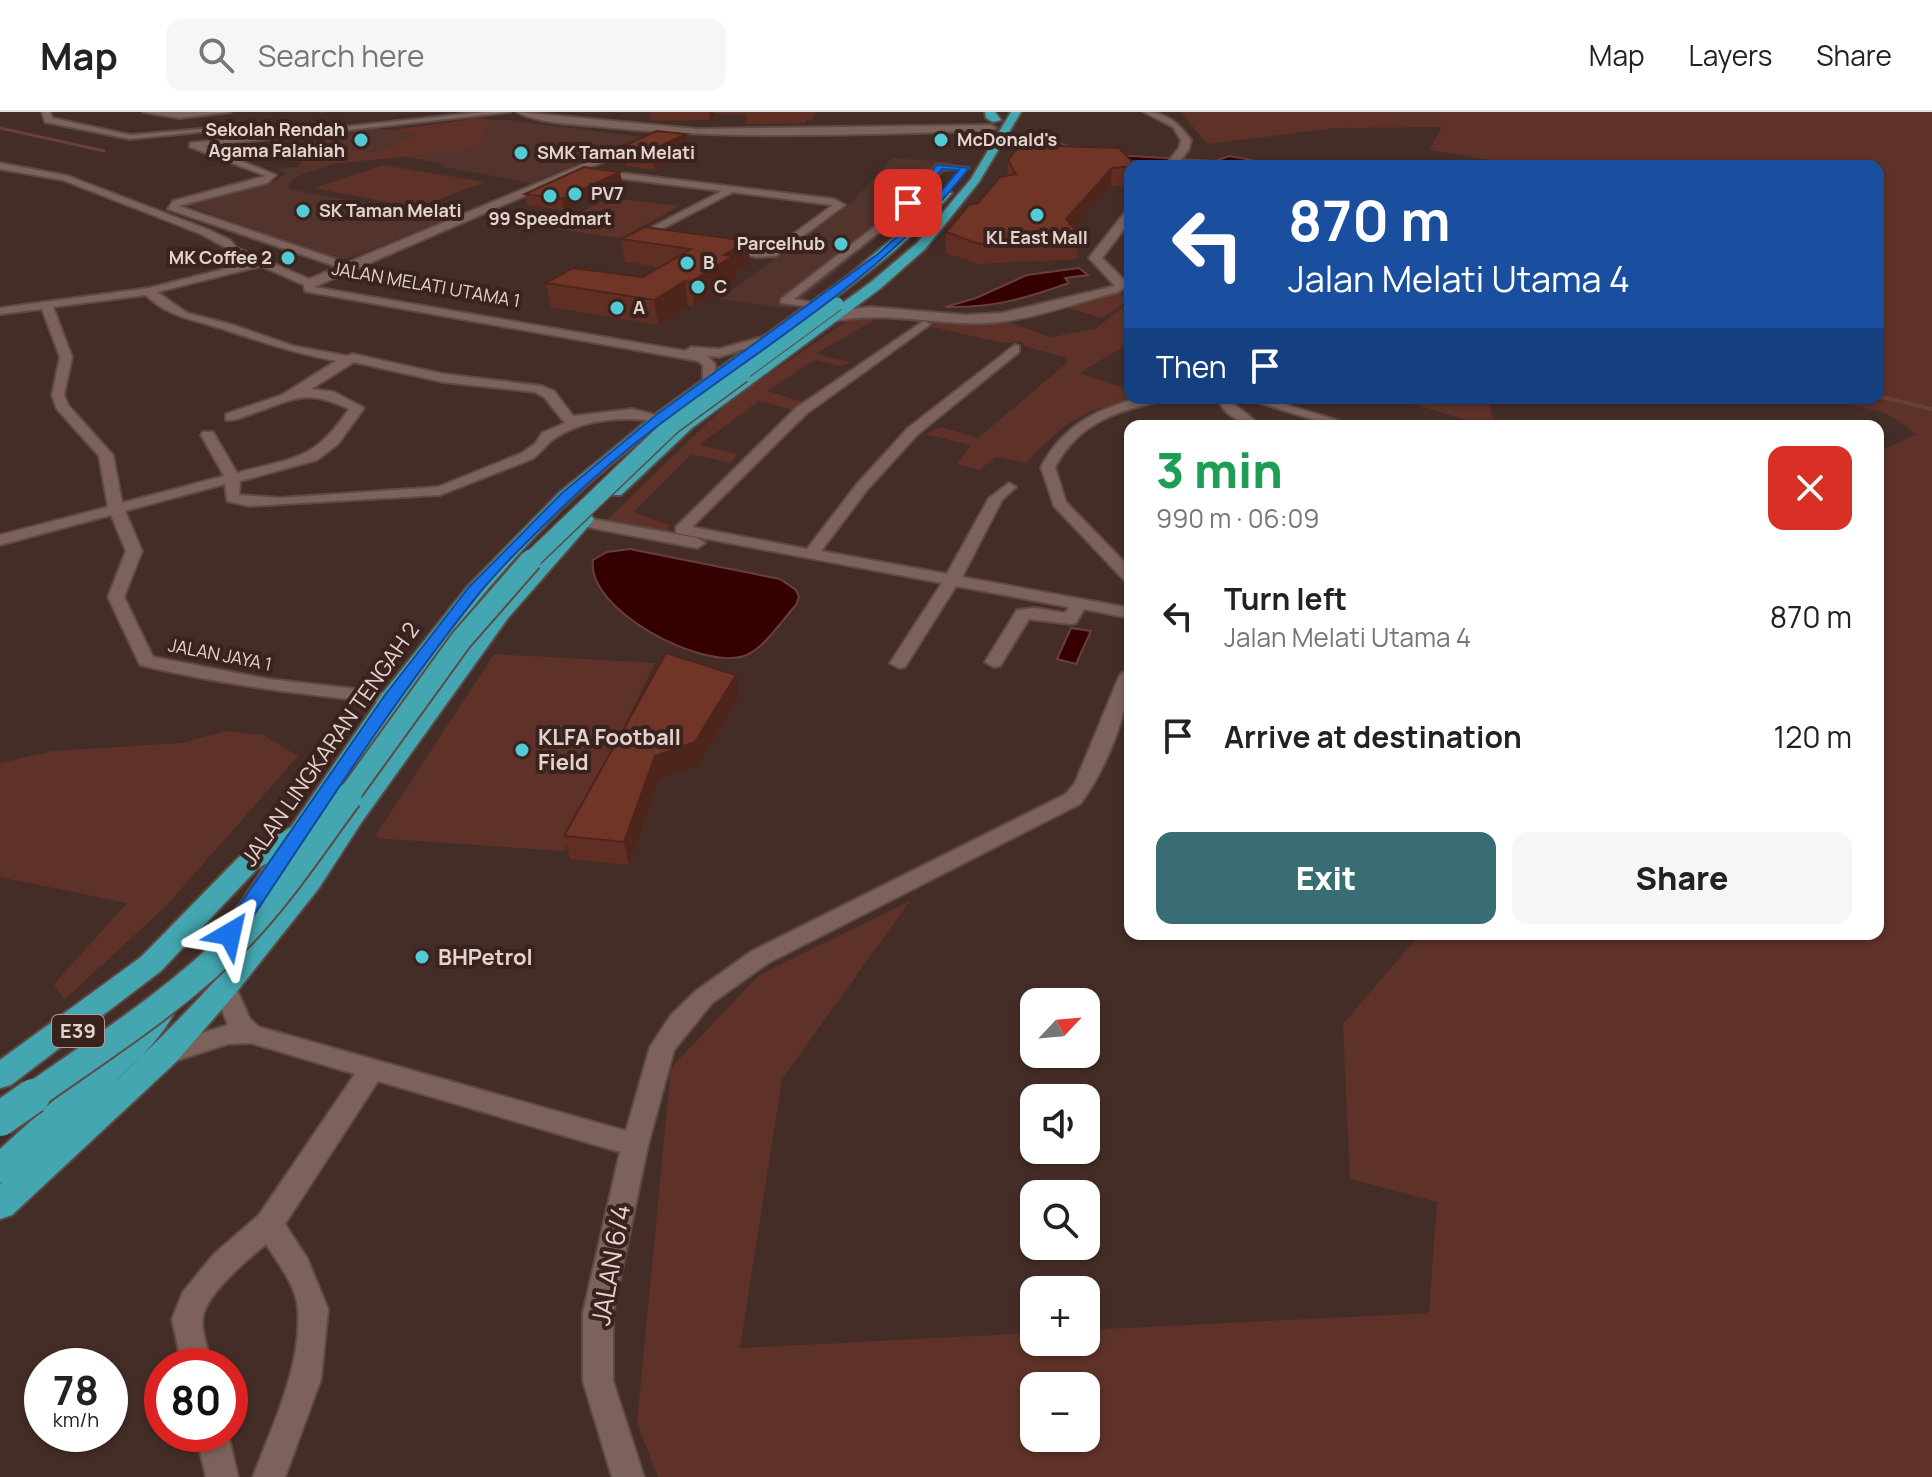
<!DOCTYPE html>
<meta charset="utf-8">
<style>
body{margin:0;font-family:Manrope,sans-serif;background:#f6f6f6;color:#222;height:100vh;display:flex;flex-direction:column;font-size:30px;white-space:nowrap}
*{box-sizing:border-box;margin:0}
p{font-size:26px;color:#767676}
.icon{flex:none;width:44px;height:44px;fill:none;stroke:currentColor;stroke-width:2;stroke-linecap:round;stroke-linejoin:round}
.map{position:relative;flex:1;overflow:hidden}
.side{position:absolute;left:1124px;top:308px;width:760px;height:520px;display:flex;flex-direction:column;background:#fff;border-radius:16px;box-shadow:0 2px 6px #0004}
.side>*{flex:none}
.banner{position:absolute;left:1124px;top:48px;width:760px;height:244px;border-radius:16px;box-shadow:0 2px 6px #0004;background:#1a4fa0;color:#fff;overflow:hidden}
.needle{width:52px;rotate:64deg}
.controls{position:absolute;left:1020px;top:876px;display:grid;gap:16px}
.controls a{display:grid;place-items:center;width:80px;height:80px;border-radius:16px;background:#fff;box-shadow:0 2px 6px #0004;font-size:40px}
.speed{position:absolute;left:24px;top:1236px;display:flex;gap:16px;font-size:40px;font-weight:700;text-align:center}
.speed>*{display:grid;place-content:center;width:104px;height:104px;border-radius:50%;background:#fff;box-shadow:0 2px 6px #0004;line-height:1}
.speed small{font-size:20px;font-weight:400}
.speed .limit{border:12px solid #d22;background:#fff;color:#111}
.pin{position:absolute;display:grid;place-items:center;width:68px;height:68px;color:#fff;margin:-34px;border-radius:16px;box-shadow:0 4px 12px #0006}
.me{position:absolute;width:88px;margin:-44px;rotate:36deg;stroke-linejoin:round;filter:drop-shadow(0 0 6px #0008)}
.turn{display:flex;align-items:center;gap:28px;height:168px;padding:0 32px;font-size:36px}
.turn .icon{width:104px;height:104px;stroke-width:2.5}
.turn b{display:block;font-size:56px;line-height:68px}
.then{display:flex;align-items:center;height:76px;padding:0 32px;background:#0003;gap:16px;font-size:30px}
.round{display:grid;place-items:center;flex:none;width:84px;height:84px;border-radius:16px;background:#f6f6f6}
.summary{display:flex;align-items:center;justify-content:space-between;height:136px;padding:0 32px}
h1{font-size:48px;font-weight:800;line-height:60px;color:#1e9e55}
.button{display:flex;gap:16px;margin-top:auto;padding:16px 32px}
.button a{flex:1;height:92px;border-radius:16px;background:#386e73;color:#fff;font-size:32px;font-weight:800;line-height:92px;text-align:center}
.button a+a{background:#f6f6f6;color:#222}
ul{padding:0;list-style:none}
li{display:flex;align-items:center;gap:24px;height:120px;padding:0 32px}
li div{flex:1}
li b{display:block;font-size:30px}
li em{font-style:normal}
header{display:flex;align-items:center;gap:48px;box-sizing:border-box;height:112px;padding:0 40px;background:#fff;border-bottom:2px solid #e0e0e0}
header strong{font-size:38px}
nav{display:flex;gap:44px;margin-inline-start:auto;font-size:28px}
.search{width:560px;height:72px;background:#f6f6f6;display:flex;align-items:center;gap:20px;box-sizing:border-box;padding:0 28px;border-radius:16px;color:#767676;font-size:30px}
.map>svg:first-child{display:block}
</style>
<header>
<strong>Map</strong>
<div class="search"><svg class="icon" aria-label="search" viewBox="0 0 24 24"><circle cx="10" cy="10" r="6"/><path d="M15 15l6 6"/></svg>Search here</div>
<nav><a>Map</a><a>Layers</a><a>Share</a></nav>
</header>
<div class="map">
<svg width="1932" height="1365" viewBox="0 0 1932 1365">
<rect width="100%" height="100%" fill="#442d27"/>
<path fill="#52342d" d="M493,8H509L641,25L531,71L439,54L444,52L406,45L475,38Z
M375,17L419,20L379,40L304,35L332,21Z
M892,46L953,50L913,96L790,197L720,187L852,90Z
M337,51L300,63L291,69L288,77L391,96L409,103H458L350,146L335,148L182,91L275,69L286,61L276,57Z"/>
<path fill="#5e3228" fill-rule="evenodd" d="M1181,0H1932V1365H658L637,1311L671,956L759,863L910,789L782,967L740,1236L1034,1221V1230H1086V1218L1429,1201L1437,1090L1350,1067L1343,912L1420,822H1878V340L1917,322L1886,301L1818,286H1878V54H1524L1429,38L1442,15L1335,16L1207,32ZM1086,1274V1326H1034V1274Z
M478,6L493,8L476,38L298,55L310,35L379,40L417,21L394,18Z
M384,53L485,70L416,96L314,76Z
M609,86L679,94L621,126L550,116Z
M1115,182L1130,183V187L1102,206L1065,195Z
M1130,190V231L1079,261L1130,278V286H1135C1076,301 1067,309 1026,351L996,345L979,358L957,352L971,333L926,322L941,315L978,326L1068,250L1064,245L1024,234L1021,229L1005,231L932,215V212L878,206L815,242L850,250L842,254L814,248L767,279L803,290L794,298L759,289L699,333L737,342L731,351L691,342L633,400L669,413V423L606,409L731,288L856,203L923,204L971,212L1011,211L1050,225L1095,217Z
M1394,286H1487L1496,314H1485Z
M494,542L655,551L563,739L374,726Z
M226,619L263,623L298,644L167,793L64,888L54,872L127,791L0,765V651L54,639L182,631Z"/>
<path fill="#350000" stroke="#693f3e" stroke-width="2" d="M1050,27L1081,40L1097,42L1216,49L1229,44L1252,48V54H1186L1021,39L1030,29Z
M1079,156L1088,163L1065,166L1069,171C1024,187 993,196 945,195L976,186L1027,163Z
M630,437L780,467L796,478L799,485L796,493C782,508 764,537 744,544C702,558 586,498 593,448L607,440Z
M1071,516L1091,519L1076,552L1057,547Z"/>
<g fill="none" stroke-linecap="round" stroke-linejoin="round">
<path stroke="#693f3e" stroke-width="3" d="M0,16L104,39
M1125,154H1130"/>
<path stroke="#693f3e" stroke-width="4" d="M1878,284L1932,297"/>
<defs>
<path id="street" d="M42,0H50L52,6L130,23L214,16L218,18L130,27L45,10Z
M143,0H231L179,6Z
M484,0H510L204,34L276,63L267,71L178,94L347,151L648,25L651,29L314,175L685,239L691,235L719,237L769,223L775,227L719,245L707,244L715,252V269L709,273L703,269V253L698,249L309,180L305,179L304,173L261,154L157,180L187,201L233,213L293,234L347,244L353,242L443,262L542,274L554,279L573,304L632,297L667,306L660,310C626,304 585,306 555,326C547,331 541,341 532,347L440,383L249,394L227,389L225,372L125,399L142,439L124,485L153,545L268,567L391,581L400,586L391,591C306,583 223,573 140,553L108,485L126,439L111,403L0,433V423L108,395L99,344L57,297L52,283L60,245L42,197L0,202V196L149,176L252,150L201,122L63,68L0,57V51L68,64L209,118L230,128L237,136L309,167L338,155L168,97L173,89L266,64L190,35V31ZM146,183C169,206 197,208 226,218C265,231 295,241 336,249L282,283L226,302V308C236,309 242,305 251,302C297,287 303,276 349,297C313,350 295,345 237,361L213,320H203L201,323L224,364L122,391L113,343L68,293L64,283L72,245L53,195ZM354,250L443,270L535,280L544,285L565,311L542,321L535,332L522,341L438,375L280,386L239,383L240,369L317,348L338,332L364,296L334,280L311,277Z
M937,53L969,56L942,58L897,106L794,187L820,192V196L781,191V187L891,102Z
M596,58L834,87L845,93L776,144L757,145L635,124L722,79L593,63ZM733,80L832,93H833L770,139L650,123Z
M924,209L930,212L928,214L806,302L692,415L807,437L857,372L908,316L1015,233L1019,234V240L918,322L867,378L821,439L947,462L989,386L1009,371L1016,375L1002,388L962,465L1130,496V506L1084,497L1076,511L1070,512L1029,507L1000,554L994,555L985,550L1017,498L1035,496L1065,501L1069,495L956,474L905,555L899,556L890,551L942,471L676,421V415L796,296Z
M1140,286H1162C1155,292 1143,293 1133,296C1098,306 1072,323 1055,355L1066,390L1130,456V470L1124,468L1054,394L1041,355C1063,314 1096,297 1140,286Z
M1219,286H1231V290L1262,314C1246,314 1221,303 1219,286Z
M1244,286H1264L1356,314H1334Z
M582,405L697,426L705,431L697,436L577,413V407Z
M1130,560C1130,599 1104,661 1080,692L768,851L712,891L674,938L648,1033L613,1201V1269L644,1365H612L583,1269V1201L620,1040L378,969L285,1112L307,1146L328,1197L321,1267L285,1365H253C272,1314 302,1254 298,1198C297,1175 278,1151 266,1132C248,1147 208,1180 203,1204C200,1218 209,1240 212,1254H182L172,1207L183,1180L214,1142L259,1103L355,962L251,931L228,932L166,952L157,949L154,942L157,935L228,913L213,875L217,869L225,866L233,869L250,907L259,915L626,1019L650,935L671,903L696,879L752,839L1066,682L1075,671L1119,565L1122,561Z
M196,1322H228L238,1365H206Z"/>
<path id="secondary" d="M517,0L697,17L991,13L996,16L991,19C859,22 727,29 595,14C572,12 537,11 517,0Z
M1144,0C1166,0 1179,11 1191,28L1189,37L1176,54H1165L1179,36L1181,28L1173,15Z
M1130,98V109L1102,146L1129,173L1118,180C1074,191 1030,209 985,211C932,213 883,198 831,210L824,206L851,197L871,195L966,203L1002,201L1115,174L1089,146L1126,99Z"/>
<path id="highway" d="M985,0H995L1001,8L993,10L986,6Z
M1011,0H1021L979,70L925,137L881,176L692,316L621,383H609L606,379L609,375L680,310L871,170L917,131L971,67Z
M942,79L952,81C909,132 854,172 801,211C723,267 641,322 571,388C445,509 355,658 259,803L250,805L241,803L237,796L267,751L257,757L161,859L11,973L0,976V948L141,845L239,745L291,715L383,581L467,475L560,380L654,303L849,163L906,115Z
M585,402L591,403L594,407L591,411L508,506L361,711L319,776L235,882L176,950L12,1103L0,1107V1072L3,1070L0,1071V1037L119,929L149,895L159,892L169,895L173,903C154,938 118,966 89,993C166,924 241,847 302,762C390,639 472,511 579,403Z"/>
</defs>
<use href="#street" stroke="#5e4a45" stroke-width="4"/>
<use href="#secondary" stroke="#5e4a45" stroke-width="4"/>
<use href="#highway" stroke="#5e4a45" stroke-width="4"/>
<use href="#street" fill="#7d625c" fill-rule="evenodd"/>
<use href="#secondary" fill="#7d625c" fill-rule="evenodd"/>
<use href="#highway" fill="#43a6b0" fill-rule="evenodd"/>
<defs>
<path id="highway-bridge-far4" d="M739,264L837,192"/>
<path id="highway-bridge-far3" d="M529,450L671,314L742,262"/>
<path id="highway-bridge-far2" d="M346,687L461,528L531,448"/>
<path id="highway-bridge-far1" d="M30,986C101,936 177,888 239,825C280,783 313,732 348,685"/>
<path id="highway-bridge" d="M0,1007L33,984"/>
</defs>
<use href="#highway-bridge-far4" stroke="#5e4a45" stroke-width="15" stroke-linecap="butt"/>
<use href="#highway-bridge-far3" stroke="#5e4a45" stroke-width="20" stroke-linecap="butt"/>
<use href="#highway-bridge-far2" stroke="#5e4a45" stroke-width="25" stroke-linecap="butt"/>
<use href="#highway-bridge-far1" stroke="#5e4a45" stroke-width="31" stroke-linecap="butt"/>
<use href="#highway-bridge" stroke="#5e4a45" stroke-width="38" stroke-linecap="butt"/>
<use href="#highway-bridge-far4" stroke="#43a6b0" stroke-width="13"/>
<use href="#highway-bridge-far3" stroke="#43a6b0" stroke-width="17"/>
<use href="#highway-bridge-far2" stroke="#43a6b0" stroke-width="21"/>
<use href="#highway-bridge-far1" stroke="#43a6b0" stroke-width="27"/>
<use href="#highway-bridge" stroke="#43a6b0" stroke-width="34"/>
</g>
<path fill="#602e22" d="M650,0H816L813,8H806L805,11L747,12L746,2H715L710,8L651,9Z
M686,22L688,42L655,58L626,54L623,34Z
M1008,48L1130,54V73L1111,74L1074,117L1077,120L1078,127L1077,147L979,152L946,141V120L1007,64Z
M620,60L622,70L564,98L527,93L525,82Z
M645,115L750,152L735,161L736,167L694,194H688L658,213L551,195L546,171L643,165L660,155L625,150L621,127Z
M739,585L699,653L660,667L629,753L570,747L564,724Z"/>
<path fill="#4e251b" d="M709,0H714L715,2L710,8Z
M686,22L688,42L655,58L652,38Z
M1112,56L1111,74L1065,127L1066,107Z
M620,60L622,70L564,98L562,87Z
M748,129L750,152L735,161L736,167L694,194L691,170L724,143Z
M685,169L688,194L658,213L654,188Z
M736,563L739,585L699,653L660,667L629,753L624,730L655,644Z"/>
<path fill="#703527" stroke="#4e251b" stroke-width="2" d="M657,19L686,22L652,38L623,34Z
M1020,33L1119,36L1136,54L1112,56L1066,107L1077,120H1073L1078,127L979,132L946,120L969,93L978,91L1000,65L1016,62L1008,48Z
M584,55L620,60L562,87L525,82Z
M645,115L748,129L724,143L733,144L691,170L685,169L654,188L546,171L573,156L643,165L691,137L621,127Z
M666,541L736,563L695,630L655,644L624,730L564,724Z"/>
<path fill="#1a73e8" stroke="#114b97" stroke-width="2" d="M937,53L969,56C863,193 694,268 570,388C538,419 504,451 477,484C390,593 315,712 238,827H223L220,822L223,817L385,583L469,475L562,381L656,303L878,142L922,102L959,58L942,57L911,93H905Z"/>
<g fill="#52cbd7" stroke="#3a231e" stroke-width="3">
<circle cx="361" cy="28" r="8"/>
<circle cx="941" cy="28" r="8"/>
<circle cx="521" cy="41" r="8"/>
<circle cx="575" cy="82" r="8"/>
<circle cx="550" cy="84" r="8"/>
<circle cx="303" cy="99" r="8"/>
<circle cx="1037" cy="103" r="8"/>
<circle cx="841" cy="132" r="8"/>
<circle cx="288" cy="146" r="8"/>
<circle cx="687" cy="151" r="8"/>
<circle cx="698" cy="175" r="8"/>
<circle cx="617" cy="196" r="8"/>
<circle cx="522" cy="638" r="8"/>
<circle cx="422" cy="845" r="8"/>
</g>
<g text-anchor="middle" stroke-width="8" stroke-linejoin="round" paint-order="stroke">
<g font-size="18" font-weight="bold" fill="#e2d3cf" stroke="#3a231e" text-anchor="start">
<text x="345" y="24" text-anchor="end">Sekolah Rendah<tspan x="345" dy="21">Agama Falahiah</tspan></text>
<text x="957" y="34">McDonald's</text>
<text x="537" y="47">SMK Taman Melati</text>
<text x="591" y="88">PV7</text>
<text x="319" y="105">SK Taman Melati</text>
<text x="550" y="113" text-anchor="middle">99 Speedmart</text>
<text x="1037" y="132" text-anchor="middle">KL East Mall</text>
<text x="825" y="138" text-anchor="end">Parcelhub</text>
<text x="272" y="152" text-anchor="end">MK Coffee 2</text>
<text x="703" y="157">B</text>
<text x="714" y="181">C</text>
<text x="633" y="202">A</text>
</g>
<g font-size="18" fill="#e2d3cf" stroke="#3a231e">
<text transform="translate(426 173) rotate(10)" y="6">JALAN MELATI UTAMA 1</text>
<text transform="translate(220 543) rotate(11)" y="6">JALAN JAYA 1</text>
</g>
<rect fill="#3a231e" stroke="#b09e9a" stroke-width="2" x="52" y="903" width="52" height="32" rx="6"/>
<g font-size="20" font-weight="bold" fill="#e2d3cf">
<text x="78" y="926">E39</text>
</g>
<g font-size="22" font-weight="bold" fill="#e2d3cf" stroke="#3a231e" text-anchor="start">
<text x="538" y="633">KLFA Football<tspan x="538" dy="25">Field</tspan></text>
<text x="438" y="853">BHPetrol</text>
</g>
<g font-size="22" fill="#e2d3cf" stroke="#3a231e">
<text transform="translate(330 632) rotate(-55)" y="8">JALAN LINGKARAN TENGAH 2</text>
</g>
<g font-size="26" fill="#e2d3cf" stroke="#3a231e">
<text transform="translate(611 1153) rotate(-80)" y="9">JALAN 6/4</text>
</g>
</g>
</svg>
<div class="controls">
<a><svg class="needle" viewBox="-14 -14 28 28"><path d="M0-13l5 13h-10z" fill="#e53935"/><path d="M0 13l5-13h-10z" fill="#767676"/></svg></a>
<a><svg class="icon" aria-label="sound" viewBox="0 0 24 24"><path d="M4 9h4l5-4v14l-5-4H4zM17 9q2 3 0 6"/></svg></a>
<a><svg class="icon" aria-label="search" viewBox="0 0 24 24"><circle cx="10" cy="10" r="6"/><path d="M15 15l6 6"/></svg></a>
<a>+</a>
<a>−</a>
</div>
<div class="speed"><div>78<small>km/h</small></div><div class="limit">80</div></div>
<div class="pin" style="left:908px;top:91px;background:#d93025"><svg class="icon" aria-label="arrive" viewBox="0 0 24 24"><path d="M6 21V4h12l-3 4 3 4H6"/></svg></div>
<svg class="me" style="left:230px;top:822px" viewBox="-20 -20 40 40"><path d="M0-17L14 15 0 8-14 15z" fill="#1a73e8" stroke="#fff" stroke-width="4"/></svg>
<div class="banner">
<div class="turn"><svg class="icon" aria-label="left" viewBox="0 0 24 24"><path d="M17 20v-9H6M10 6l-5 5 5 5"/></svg><div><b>870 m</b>Jalan Melati Utama 4</div></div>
<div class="then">Then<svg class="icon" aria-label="arrive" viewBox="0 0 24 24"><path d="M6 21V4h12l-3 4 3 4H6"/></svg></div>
</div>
<section class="side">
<div class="summary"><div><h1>3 min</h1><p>990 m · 06:09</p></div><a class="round" style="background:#d93025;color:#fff"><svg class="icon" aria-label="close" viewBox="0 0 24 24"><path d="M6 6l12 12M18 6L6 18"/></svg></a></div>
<ul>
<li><svg class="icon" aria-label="left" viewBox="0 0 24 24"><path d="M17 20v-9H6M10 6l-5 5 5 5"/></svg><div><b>Turn left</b><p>Jalan Melati Utama 4</p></div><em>870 m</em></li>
<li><svg class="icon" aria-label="arrive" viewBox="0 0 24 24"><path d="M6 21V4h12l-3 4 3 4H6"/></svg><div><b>Arrive at destination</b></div><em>120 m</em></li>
</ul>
<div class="button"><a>Exit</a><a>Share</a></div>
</section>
</div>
